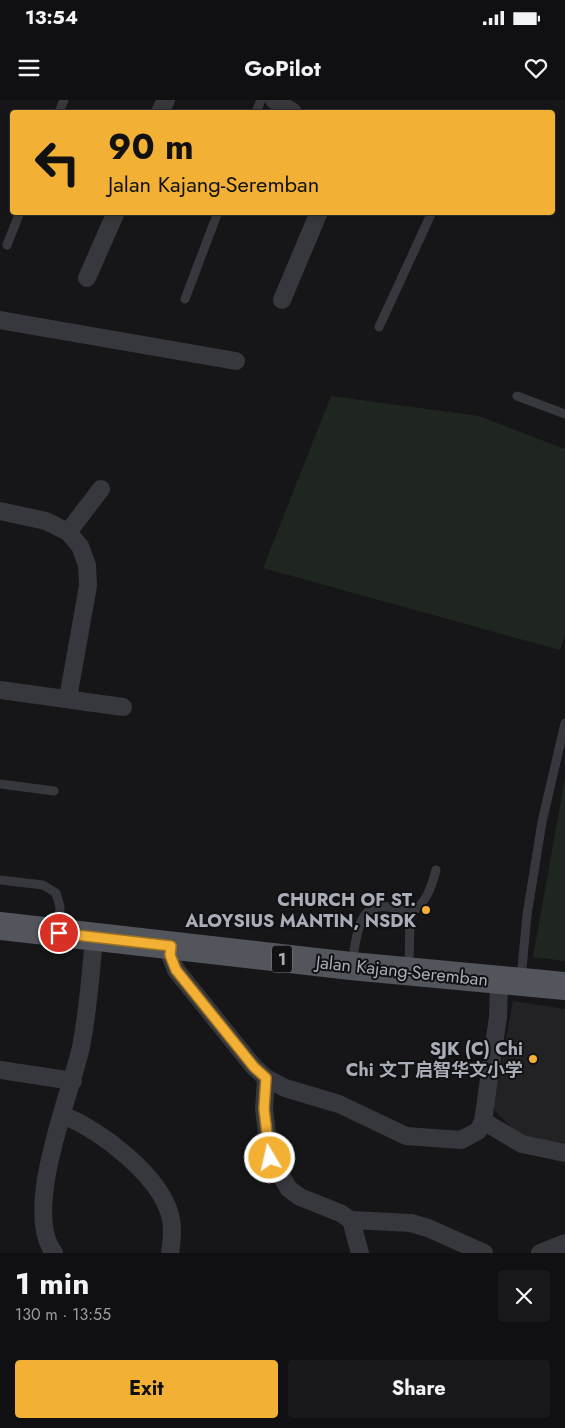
<!DOCTYPE html>
<meta charset="utf-8">
<style>
body{margin:0;font-family:Jost,"Noto Sans SC",sans-serif;background:#19191b;color:#f1f3f6;height:100vh;display:flex;flex-direction:column;font-size:19px;white-space:nowrap}
*{box-sizing:border-box;margin:0}
p{font-size:16px;color:#9c9d9f}
.icon{flex:none;width:28px;height:28px;fill:none;stroke:currentColor;stroke-width:2;stroke-linecap:round;stroke-linejoin:round}
.map{position:relative;height:1153px;overflow:hidden}
.panel{display:flex;flex-direction:column;background:#101012;flex:1}
.panel>*{flex:none}
.hud{position:absolute;left:10px;top:10px;width:545px;height:105px;border-radius:5px;box-shadow:0 2px 8px #0003,0 0 0 1px #303032;background:#f2b134;color:#111;overflow:hidden}
.pin{position:absolute;display:grid;place-items:center;width:42px;height:42px;color:#fff;margin:-21px;border:2px solid #fff;border-radius:50%;box-shadow:0 1px 5px #0007}
.me{position:absolute;width:55px;margin:-28px;rotate:351deg;stroke-linejoin:round;filter:drop-shadow(0 0 4px #0008)}
.turn{display:flex;align-items:center;gap:18px;height:105px;padding:0 15px;font-size:22px}
.turn .icon{width:65px;height:65px;stroke-width:2.5}
.turn b{display:block;font-size:35px;line-height:42px}
.round{display:grid;place-items:center;flex:none;width:52px;height:52px;border-radius:5px;background:#19191b}
.headline{display:flex;align-items:center;justify-content:space-between;height:85px;padding:0 15px}
h1{font-size:30px;font-weight:700;line-height:38px}
.action{display:flex;gap:10px;margin-top:auto;padding:10px 15px}
.action a{flex:1;height:58px;border-radius:5px;background:#f2b134;color:#111;font-size:20px;font-weight:700;line-height:58px;text-align:center}
.action a+a{background:#19191b;color:#f1f3f6}
.status{display:flex;justify-content:space-between;align-items:center;height:35px;padding:0 25px;background:#101012;direction:ltr}
.status svg{height:14px;fill:currentColor}
header{display:flex;justify-content:space-between;align-items:center;height:65px;padding:0 15px;background:#101012;font-size:22px;font-weight:700}
.map>svg:first-child{display:block}
</style>
<div class="status"><b>13:54</b><svg viewBox="0 0 49 12"><path d="M0 12V9h3v3zM5 12V6h3v6zM10 12V3h3v9zM15 12V0h3v12zM26 1h20v11H26zM47 4h2v5h-2z"/></svg></div>
<header><svg class="icon" aria-label="menu" viewBox="0 0 24 24"><path d="M4 6h16M4 12h16M4 18h16"/></svg>GoPilot<svg class="icon" aria-label="heart" viewBox="0 0 24 24"><path d="M12 20l-8-8c-3-5 5-10 8-4 3-6 11-1 8 4z"/></svg></header>
<div class="map">
<svg width="565" height="1153" viewBox="0 0 565 1153">
<rect width="100%" height="100%" fill="#161618"/>
<path fill="#222225" d="M513,901L565,909V1043L523,1039L493,1009Z"/>
<path fill="#1e261f" d="M331,296L479,316L565,349V536L560,550L263,468Z
M565,678V861L533,857Z"/>
<g fill="none" stroke-linecap="round" stroke-linejoin="round">
<path stroke="#37383d" stroke-width="9" d="M59,12L64,0
M256,12L261,0
M7,145L20,112
M185,199L218,112
M379,227L432,112
M517,296L565,314
M0,684L54,691
M0,780L43,785L56,793L60,807L59,831
M352,864C356,841 357,801 388,807C397,808 402,809 410,814C426,803 431,789 436,770
M409,869L410,814
M521,879L527,815L542,722L565,623"/>
<path stroke="#37383d" stroke-width="18" d="M274,0L293,12
M160,12L166,0
M87,178L116,112
M282,200L319,112
M0,220L236,261
M0,411L46,421L68,432L80,446L87,465L88,486L68,598
M68,432L101,389
M0,590L123,607
M171,846L170,855L176,870L254,967L266,978L264,1009L270,1058L289,1089L300,1097L340,1113L351,1120L411,1123L428,1128L484,1153
M0,970L73,981
M266,978L285,988L339,1004L406,1036L461,1040L478,1031L483,1021L498,917L499,880
M63,1015C101,1031 162,1076 171,1119C173,1130 172,1141 170,1153
M483,1021L522,1044L565,1053
M351,1120L360,1153
M54,1153C22,1111 70,996 81,947C88,911 91,874 94,837
M540,1153L565,1143"/>
<path stroke="#53555c" stroke-width="28" d="M0,826L351,866L565,886"/>
</g>
<g fill="none" stroke-linecap="round" stroke-linejoin="round">
<defs>
<path id="route" d="M59,833L171,846L170,855L176,870L254,967L266,978L264,1009L270,1058"/>
</defs>
<use href="#route" stroke="#9d7322" stroke-width="12"/>
<use href="#route" stroke="#f2b134" stroke-width="9"/>
</g>
<g fill="#f2b134" stroke="#111113" stroke-width="2">
<circle cx="426" cy="810" r="5"/>
<circle cx="533" cy="959" r="5"/>
</g>
<g text-anchor="middle" stroke-width="4" stroke-linejoin="round" paint-order="stroke">
<rect fill="#111113" stroke="#7b7e86" stroke-width="1" x="272" y="845.5" width="20" height="27" rx="4"/>
<g font-size="16" font-weight="bold" fill="#a8adb8">
<text x="282" y="865">1</text>
</g>
<g font-size="18" font-weight="bold" fill="#a8adb8" stroke="#111113" text-anchor="end">
<text x="416" y="806">CHURCH OF ST.<tspan x="416" dy="21">ALOYSIUS MANTIN, NSDK</tspan></text>
<text x="523" y="955">SJK (C) Chi<tspan x="523" dy="21">Chi 文丁启智华文小学</tspan></text>
</g>
<g font-size="18" fill="#a8adb8" stroke="#111113">
<text transform="translate(402 871) rotate(6)" y="6">Jalan Kajang-Seremban</text>
</g>
</g>
</svg>
<div class="pin" style="left:59px;top:833px;background:#d93025"><svg class="icon" aria-label="arrive" viewBox="0 0 24 24"><path d="M6 21V4h12l-3 4 3 4H6"/></svg></div>
<svg class="me" style="left:270px;top:1058px" viewBox="-20 -20 40 40"><circle r="17" fill="#f2b134" stroke="#fff" stroke-width="3"/><path d="M0-11L8 9 0 5-8 9z" fill="#fff"/></svg>
<div class="hud">
<div class="turn"><svg class="icon" aria-label="left" viewBox="0 0 24 24"><path d="M17 20v-9H6M10 6l-5 5 5 5"/></svg><div><b>90 m</b>Jalan Kajang-Seremban</div></div>
</div>
</div>
<section class="panel">
<div class="headline"><div><h1>1 min</h1><p>130 m · 13:55</p></div><a class="round"><svg class="icon" aria-label="close" viewBox="0 0 24 24"><path d="M6 6l12 12M18 6L6 18"/></svg></a></div>
<div class="action"><a>Exit</a><a>Share</a></div>
</section>
